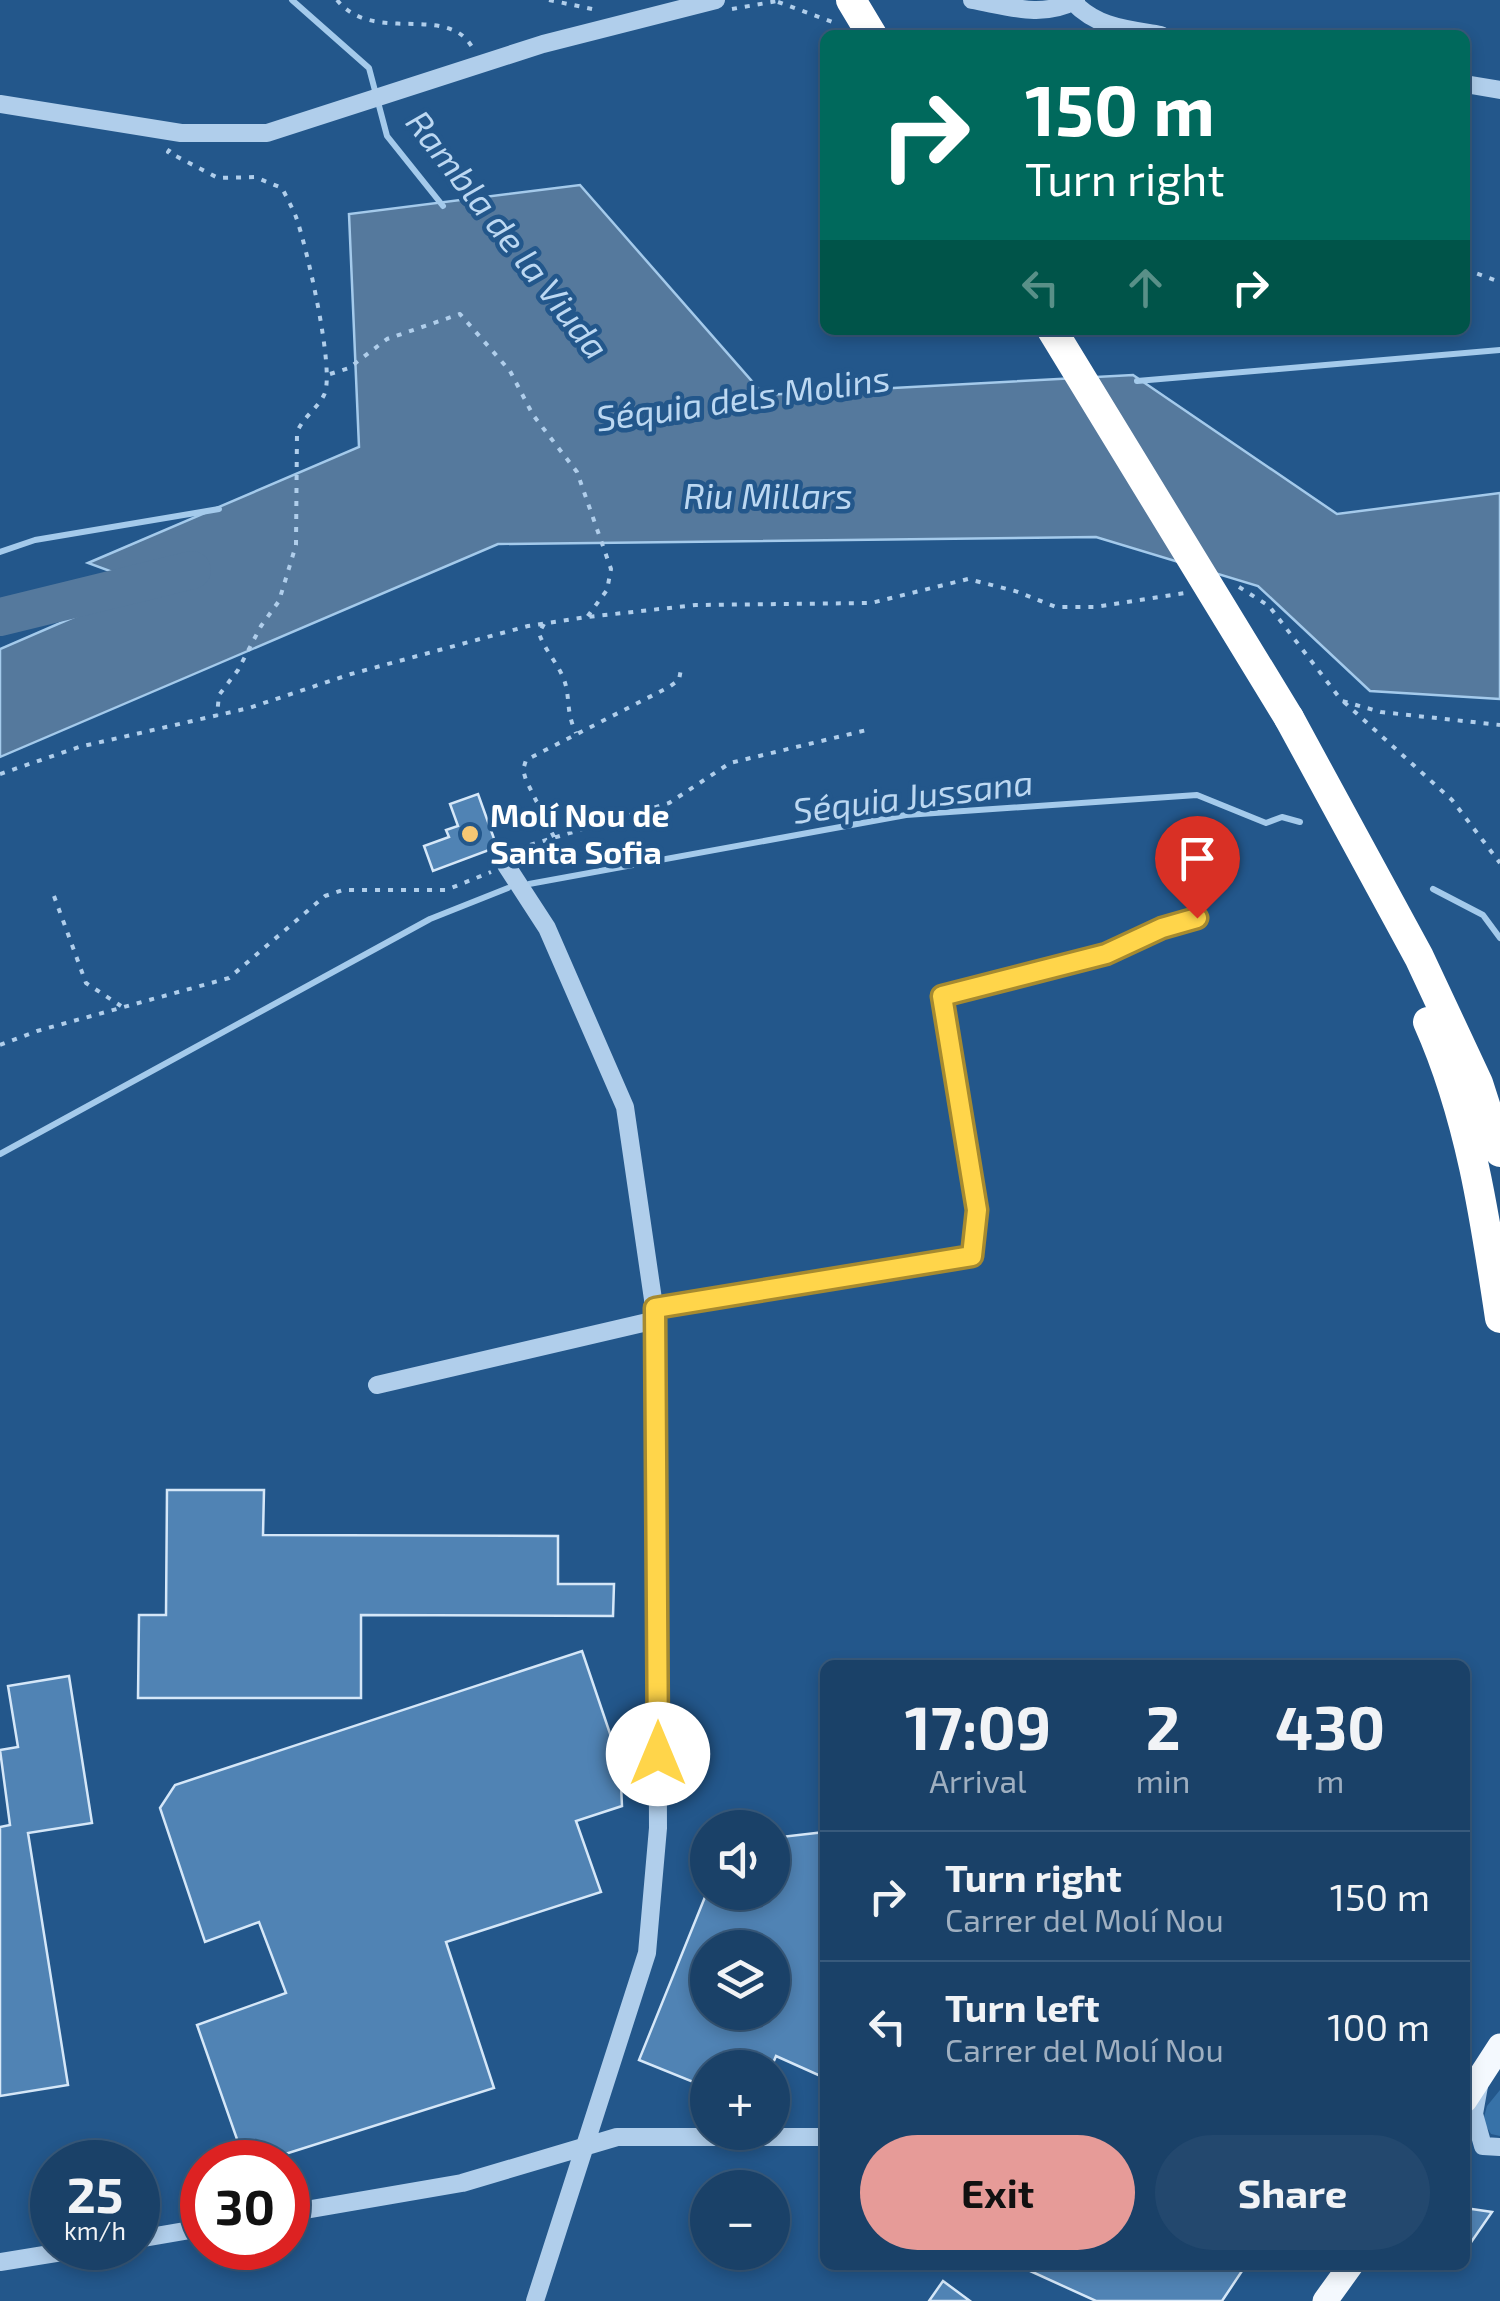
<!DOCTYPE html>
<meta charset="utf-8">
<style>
body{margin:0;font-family:"Exo 2",sans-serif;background:#23486e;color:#f1f3f6;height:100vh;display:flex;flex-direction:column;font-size:38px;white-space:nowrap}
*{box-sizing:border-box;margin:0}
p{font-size:32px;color:#9fafc0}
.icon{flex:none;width:55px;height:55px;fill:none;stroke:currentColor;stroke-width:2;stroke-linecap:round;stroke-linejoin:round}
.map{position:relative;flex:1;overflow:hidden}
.side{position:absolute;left:820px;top:1660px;width:650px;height:610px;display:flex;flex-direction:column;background:#1a4168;border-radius:15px;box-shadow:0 5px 15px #0003,0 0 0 2px #385a7c}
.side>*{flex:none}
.top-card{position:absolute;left:820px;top:30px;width:650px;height:305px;border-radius:15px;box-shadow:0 5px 15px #0003,0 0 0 2px #385a7c;background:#00695c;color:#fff;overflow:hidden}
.controls{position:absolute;left:690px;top:1810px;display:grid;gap:20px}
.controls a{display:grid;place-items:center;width:100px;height:100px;border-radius:50%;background:#1a4168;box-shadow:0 5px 15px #0003,0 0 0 2px #385a7c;font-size:50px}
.speed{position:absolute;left:30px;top:2140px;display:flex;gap:20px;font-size:50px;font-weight:700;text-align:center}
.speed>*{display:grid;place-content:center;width:130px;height:130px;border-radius:50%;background:#1a4168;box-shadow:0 5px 15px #0003,0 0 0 2px #385a7c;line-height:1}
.speed small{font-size:25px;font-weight:400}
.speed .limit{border:15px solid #d22;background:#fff;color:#111}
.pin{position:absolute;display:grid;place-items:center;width:85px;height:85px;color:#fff;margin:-102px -42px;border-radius:50% 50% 50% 0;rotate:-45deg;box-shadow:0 0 10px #0007}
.pin .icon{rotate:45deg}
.me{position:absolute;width:110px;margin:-55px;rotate:0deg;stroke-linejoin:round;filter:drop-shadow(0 0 8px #0008)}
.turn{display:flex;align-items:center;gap:35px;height:210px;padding:0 40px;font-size:45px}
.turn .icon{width:130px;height:130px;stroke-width:2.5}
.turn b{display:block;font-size:70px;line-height:85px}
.lanes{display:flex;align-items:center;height:95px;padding:0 40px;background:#0003;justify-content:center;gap:50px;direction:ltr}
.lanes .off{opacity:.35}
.eta{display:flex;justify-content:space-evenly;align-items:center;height:170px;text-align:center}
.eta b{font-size:60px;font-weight:700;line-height:70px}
.action{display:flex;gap:20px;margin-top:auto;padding:20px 40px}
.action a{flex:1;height:115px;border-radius:60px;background:#e69b98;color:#111;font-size:40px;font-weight:700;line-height:115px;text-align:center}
.action a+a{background:#23486e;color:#f1f3f6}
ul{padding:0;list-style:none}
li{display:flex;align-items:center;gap:30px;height:130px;padding:0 40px;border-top:2px solid #385a7c}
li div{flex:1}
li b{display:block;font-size:38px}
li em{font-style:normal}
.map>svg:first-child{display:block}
</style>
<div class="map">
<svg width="1500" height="2301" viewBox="0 0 1500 2301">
<rect width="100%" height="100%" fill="#23578b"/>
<path fill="#3772a8" d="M1500,2090V2136L1491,2134L1483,2121L1487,2106Z"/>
<path fill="#55799d" stroke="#a4caeb" stroke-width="2.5" d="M580,185L764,395L1133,375L1337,514L1500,493V699L1370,691L1258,586L1096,537L498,544L0,757V649L148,585L88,563L359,447L349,214Z"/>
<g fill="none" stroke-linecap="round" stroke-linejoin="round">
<path stroke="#a4caeb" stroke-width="6" d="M292,0L369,68L387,136L443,206
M1137,381L1500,350
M0,552L35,540L219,509
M529,884L906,815L1197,795L1266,823L1282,817L1300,822
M1433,889L1483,915L1500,938
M0,1154L430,919L508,888"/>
<path stroke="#55799d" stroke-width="38" d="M0,617L192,570"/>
</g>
<path fill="#5083b4" stroke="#d5e7f8" stroke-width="2.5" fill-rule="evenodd" d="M478,794L497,847L433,871L424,846L449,837L446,830L458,826L450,804Z
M167,1490H264L263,1535L558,1536V1584H614L613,1616L361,1615V1698H138L139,1615H166Z
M582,1651L620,1763L622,1806L576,1821L601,1892L446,1942L494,2088L260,2162H245L197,2025L286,1993L259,1922L205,1942L160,1808L175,1785Z
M69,1676L92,1823L28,1833L68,2085L0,2096V1827L10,1825L0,1750L18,1747L8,1686Z
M825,1832V2078L776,2056L771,2068H708V2088L639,2060L707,1892H772V1838ZM708,1948H772V2012H708Z
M1465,2208L1492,2212L1465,2251Z
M1017,2265H1246L1222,2301H1096Z
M943,2281L970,2301H929Z"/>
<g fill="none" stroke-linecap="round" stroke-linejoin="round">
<path stroke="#b0ceeb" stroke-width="4" stroke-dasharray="5 8" stroke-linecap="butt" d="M337,0C373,45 447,3 472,47
M549,0L597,10
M778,2L835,23
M732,9L783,0
M170,149L168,152L218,178L255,177L282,188C287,198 292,207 296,217C306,244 336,373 324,395C317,409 304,416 297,432L296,545L279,601L261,626L238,670L219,695L217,715
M1465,269L1500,282
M330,374L349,368L387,339L460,314L510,371L533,415L577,472L611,569L607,590L587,617
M1239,587L1269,606L1342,701L1381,712L1500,725
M544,624L539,633C544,649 556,661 563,677C571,696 565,710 576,733
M1344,702L1452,800L1500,863
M0,774L79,747L249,708L351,674L528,626L587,617L696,605L871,603L968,579L1015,591L1056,607H1095L1185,593
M554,837L526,780L523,770L526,760L669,687L679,680L681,669
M520,853L530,845L669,803L730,763L871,729
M54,896L86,983L121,1006
M0,1045L37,1031L229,978L325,896L343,890H446L491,872"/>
<path stroke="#b0ceeb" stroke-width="18" d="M972,0C1007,6 1043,19 1076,0
M1073,2C1098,28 1127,29 1161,35
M1465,84L1500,90
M0,104L181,133H267L543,44L716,0
M506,865L547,928L625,1107L656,1320L658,1828L647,1953L535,2301
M655,1308L972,1256L977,1209L941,996L1106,954L1162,928L1197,918
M377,1385L656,1320
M1479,2086L1474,2114L1483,2146L1500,2147
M288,2213L462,2183L617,2137H825
M138,2239L202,2228
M0,2262L87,2248"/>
<path stroke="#f4f9fe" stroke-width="25" d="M1465,2100L1500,2046
M1325,2301L1351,2265"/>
<path stroke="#fff" stroke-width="30" d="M851,0L872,35
M1289,718L1419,957L1478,1083L1500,1152
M1428,1022C1470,1116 1485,1217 1500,1318"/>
<path stroke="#fff" stroke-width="30" d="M1052,330L1289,718"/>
</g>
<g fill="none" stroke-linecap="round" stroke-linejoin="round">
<defs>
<path id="route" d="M658,1754L655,1308L972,1256L977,1210L942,996L1106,954L1162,928L1197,918"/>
</defs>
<use href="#route" stroke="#a68a30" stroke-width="25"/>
<use href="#route" stroke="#ffd54a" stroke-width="18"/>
</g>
<circle fill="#f6c773" stroke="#23578b" stroke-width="4" cx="470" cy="834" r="10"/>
<g text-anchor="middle" stroke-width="9" stroke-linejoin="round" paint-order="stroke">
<g font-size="32" font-weight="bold" fill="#fff" stroke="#23578b" text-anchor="start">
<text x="490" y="827">Molí Nou de<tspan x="490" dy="37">Santa Sofia</tspan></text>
</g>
<g font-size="35" font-style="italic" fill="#bcd8f2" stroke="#23578b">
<text transform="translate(507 235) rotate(52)" y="12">Rambla de la Viuda</text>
<text transform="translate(743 399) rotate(-8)" y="12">Séquia dels Molins</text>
<text x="768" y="509">Riu Millars</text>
<text transform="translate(913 797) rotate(-7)" y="12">Séquia Jussana</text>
</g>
</g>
</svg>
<div class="controls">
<a><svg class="icon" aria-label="sound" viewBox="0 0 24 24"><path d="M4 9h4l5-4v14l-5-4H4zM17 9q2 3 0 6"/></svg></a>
<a><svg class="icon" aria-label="layers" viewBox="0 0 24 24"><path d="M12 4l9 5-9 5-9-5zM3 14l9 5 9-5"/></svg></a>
<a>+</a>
<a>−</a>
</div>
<div class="speed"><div>25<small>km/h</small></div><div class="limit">30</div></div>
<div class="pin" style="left:1197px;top:918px;background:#d93025"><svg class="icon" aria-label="arrive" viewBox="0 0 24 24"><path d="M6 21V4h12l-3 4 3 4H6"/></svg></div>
<svg class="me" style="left:658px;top:1754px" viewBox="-20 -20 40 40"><circle r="19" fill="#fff"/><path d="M0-13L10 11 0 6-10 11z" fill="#ffd54a"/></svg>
<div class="top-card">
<div class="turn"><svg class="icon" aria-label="right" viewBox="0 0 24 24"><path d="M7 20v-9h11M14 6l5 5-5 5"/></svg><div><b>150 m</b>Turn right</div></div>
<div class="lanes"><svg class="icon off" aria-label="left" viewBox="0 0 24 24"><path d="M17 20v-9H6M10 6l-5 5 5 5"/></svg><svg class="icon off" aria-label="ahead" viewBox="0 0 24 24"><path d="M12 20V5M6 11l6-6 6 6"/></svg><svg class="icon" aria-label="right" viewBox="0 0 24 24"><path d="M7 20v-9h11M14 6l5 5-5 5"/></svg></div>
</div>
<section class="side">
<div class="eta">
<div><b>17:09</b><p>Arrival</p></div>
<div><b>2</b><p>min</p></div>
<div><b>430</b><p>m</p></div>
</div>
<ul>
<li><svg class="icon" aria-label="right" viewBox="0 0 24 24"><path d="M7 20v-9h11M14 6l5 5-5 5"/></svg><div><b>Turn right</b><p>Carrer del Molí Nou</p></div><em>150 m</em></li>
<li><svg class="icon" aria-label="left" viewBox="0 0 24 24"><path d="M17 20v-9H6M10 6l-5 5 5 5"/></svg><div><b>Turn left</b><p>Carrer del Molí Nou</p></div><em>100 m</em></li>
</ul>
<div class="action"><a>Exit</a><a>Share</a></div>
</section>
</div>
